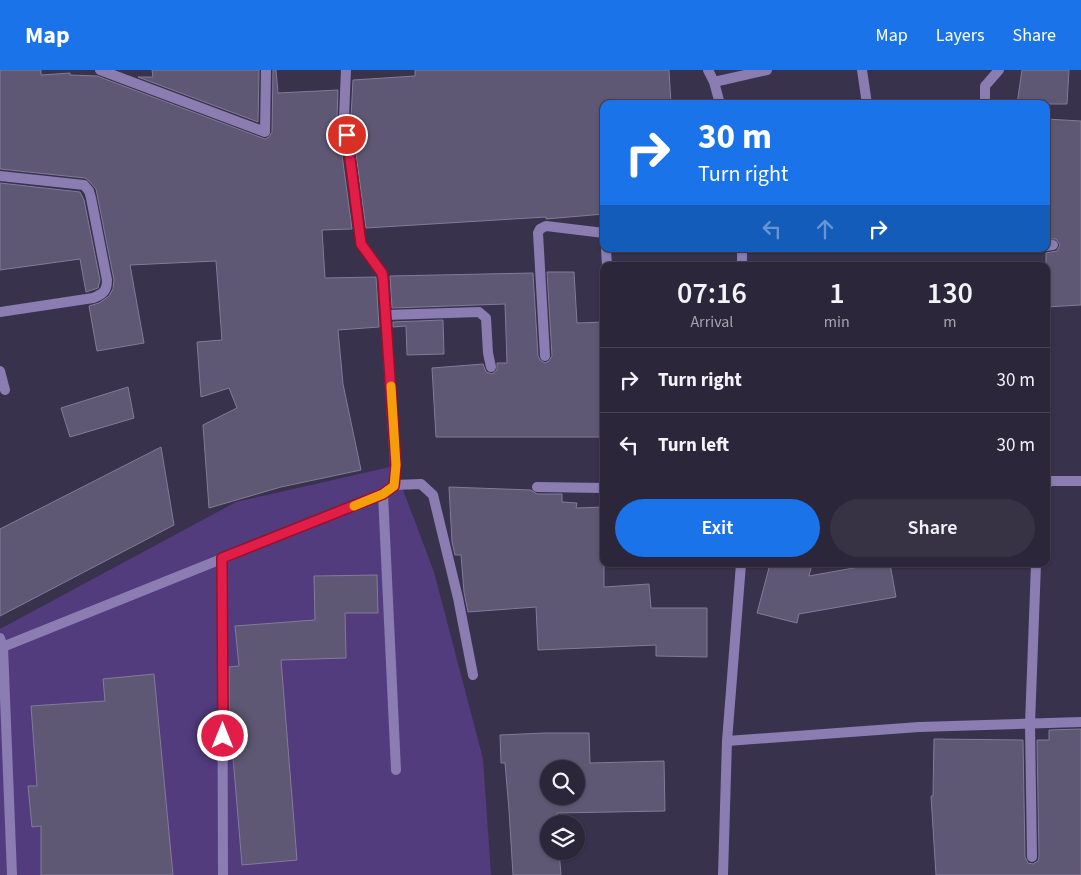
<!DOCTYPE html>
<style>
body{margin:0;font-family:"Source Sans 3",sans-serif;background:#373244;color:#f1f3f6;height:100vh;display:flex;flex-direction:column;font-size:19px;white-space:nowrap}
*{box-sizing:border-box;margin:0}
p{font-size:16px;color:#a6a5ae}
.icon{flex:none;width:28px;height:28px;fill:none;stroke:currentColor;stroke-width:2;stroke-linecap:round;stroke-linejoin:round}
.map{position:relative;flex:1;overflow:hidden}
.sheet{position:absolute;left:600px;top:192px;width:450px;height:305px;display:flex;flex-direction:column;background:#2b2639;border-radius:10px;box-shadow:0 1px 4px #0004,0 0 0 1px #474353}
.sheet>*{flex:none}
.hud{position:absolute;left:600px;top:30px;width:450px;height:152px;border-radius:10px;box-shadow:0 1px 4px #0004,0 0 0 1px #474353;background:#1a73e8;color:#fff;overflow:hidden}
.fabs{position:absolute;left:540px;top:690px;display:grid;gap:10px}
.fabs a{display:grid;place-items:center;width:45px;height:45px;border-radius:50%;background:#2b2639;box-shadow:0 1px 4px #0004,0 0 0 1px #474353;font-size:25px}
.pin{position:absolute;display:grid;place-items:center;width:42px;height:42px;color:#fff;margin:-21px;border:2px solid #fff;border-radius:50%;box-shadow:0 1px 5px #0007}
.me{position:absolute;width:55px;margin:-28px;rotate:0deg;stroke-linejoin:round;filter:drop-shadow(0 0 4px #0008)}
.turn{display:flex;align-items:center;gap:18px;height:105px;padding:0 15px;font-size:22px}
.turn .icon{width:65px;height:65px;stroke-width:2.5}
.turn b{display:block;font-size:35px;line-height:42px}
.lanes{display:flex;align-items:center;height:48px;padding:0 15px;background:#0003;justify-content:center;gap:25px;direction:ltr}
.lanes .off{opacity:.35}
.eta{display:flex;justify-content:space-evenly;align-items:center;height:85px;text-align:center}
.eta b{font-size:30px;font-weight:600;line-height:35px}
.action{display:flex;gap:10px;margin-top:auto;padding:10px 15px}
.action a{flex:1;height:58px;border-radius:30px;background:#1a73e8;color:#fff;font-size:20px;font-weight:600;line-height:58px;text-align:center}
.action a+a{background:#373244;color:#f1f3f6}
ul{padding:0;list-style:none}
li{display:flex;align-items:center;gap:15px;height:65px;padding:0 15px;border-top:1px solid #474353}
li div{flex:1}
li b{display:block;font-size:19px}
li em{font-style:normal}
header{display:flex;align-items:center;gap:30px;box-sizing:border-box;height:70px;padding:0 25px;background:#1a73e8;color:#fff}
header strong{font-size:24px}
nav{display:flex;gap:28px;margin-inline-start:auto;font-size:18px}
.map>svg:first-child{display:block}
</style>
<header>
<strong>Map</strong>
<nav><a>Map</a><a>Layers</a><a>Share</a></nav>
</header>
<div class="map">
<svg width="1081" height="805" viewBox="0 0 1081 805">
<rect width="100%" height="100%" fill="#39324c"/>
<path fill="#523c7e" d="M394,396L434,502L483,689L491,805H0V559L236,432Z"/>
<path fill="#5f5874" stroke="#827b99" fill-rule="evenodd" d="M0,0H41V5L70,3V5L97,6L265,69L269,67L272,62L273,0H276L278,23L338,20L337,48L352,159L322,160L325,208L376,207L379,257L338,260L343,314L361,400L281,417L209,438L203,355L237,338L229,318L201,327L197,272L222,270L216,191L130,195L144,273L97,281L89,236L99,233L109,226L113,219L114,210L96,119L89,111L85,108L0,99Z
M152,0H259L258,52L138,7H153Z
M415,0H669L671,34H604V144L546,149V147L366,158L351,47L353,10L415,6Z
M1022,0H1069L1067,34H1017Z
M1046,49L1081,51V235L1046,237V183L1057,181L1060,175L1056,169H1046Z
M0,113L80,122L84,130L100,210L98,218L86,222L80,189L0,200Z
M547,202H574L577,253L604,252V367H436L432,298L483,294L486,302L492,304L497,300V293H507L505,234L392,238L390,206L533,203L538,286L540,290L545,293L549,291L552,286Z
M443,250L444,284L407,285L406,256L393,257V252Z
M128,317L134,348L70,367L61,338Z
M161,377L174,455L0,546V459Z
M449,417L531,420L537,424H562V432L577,433L576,438L604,437V517L649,514L651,538H707V587L656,586V575L538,580L536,537L468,542L464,522L461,485H455L452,472Z
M770,494H812L809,506L876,494H890L896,527L799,544L797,553L757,543Z
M377,505L378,543H345L346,588L281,590L297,790L242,795L229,639V597L239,596L235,556L315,550L314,506Z
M154,604L173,805H41V756L32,757L28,716H37L31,636L105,631L103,609Z
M1081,659V805H936L931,726H933L934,669L1023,670L1025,787L1028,793L1033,794L1038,791L1039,787L1037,670H1049V660Z
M544,663H589L590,693L664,691L665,741L557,743L558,754H549V781H559L561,805H513L509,740L505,693H501L500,665ZM549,699H576V726H549Z"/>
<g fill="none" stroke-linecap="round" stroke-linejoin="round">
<path stroke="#8b7cb2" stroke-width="10" d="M537,417L604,418"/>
<path stroke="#8b7cb2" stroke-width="10" d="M100,0L265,62L266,0
M708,0L714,12L720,34
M862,0L867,34
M714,12L767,0
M985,34V16L999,0
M0,106L84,115L89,121L91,128L107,210C107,221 103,224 93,228L0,242
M1046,176L1053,175
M606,179L607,196
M742,179V196
M386,245L479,242L486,248L488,283L491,297
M545,286L538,163L540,159L546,156L604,163
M0,301L5,320
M394,415L421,414L433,425L458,528L473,605
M1046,415L1050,411H1081
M383,424L396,700
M222,488L223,805
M0,568L3,577L12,805
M0,578L383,424L394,415L395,395L383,207L382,203L361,173L344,47L346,0
M727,671L919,657L1081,652
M1032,787L1030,654L1036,494
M723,805L727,671L741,494"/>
</g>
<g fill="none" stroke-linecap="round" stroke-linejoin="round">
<defs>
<path id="route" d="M223,666L222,488L383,424L394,416L396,395L383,208L382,203L361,174L347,65"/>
</defs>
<use href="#route" stroke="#92132f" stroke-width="12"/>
<use href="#route" stroke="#e11d48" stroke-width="9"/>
<path stroke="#f59e0b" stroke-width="9" d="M354,436L383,424L394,416L396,395L391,316"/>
</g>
</svg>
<div class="fabs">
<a><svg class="icon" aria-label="search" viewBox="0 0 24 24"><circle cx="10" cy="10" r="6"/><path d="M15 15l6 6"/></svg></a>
<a><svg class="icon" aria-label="layers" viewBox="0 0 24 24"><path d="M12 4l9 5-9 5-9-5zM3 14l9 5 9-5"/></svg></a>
</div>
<div class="pin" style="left:347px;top:65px;background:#d93025"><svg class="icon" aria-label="arrive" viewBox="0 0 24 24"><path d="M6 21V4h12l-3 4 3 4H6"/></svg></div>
<svg class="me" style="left:223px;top:666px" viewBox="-20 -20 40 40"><circle r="17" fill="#e11d48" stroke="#fff" stroke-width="3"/><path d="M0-11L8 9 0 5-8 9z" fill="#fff"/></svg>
<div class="hud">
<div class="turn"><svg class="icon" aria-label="right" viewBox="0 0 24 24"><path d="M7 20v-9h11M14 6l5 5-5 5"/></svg><div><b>30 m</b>Turn right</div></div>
<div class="lanes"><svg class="icon off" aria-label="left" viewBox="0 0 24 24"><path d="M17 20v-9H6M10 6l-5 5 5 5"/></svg><svg class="icon off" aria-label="ahead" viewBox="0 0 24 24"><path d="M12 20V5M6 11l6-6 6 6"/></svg><svg class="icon" aria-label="right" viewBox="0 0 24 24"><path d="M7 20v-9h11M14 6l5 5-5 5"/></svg></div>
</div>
<section class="sheet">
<div class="eta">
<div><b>07:16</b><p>Arrival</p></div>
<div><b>1</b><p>min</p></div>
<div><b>130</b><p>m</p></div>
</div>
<ul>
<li><svg class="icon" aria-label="right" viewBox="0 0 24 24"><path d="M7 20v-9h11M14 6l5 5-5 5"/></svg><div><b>Turn right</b></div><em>30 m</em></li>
<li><svg class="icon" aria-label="left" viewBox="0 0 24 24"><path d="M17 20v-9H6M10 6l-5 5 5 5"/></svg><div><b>Turn left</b></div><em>30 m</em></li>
</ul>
<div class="action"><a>Exit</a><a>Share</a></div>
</section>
</div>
